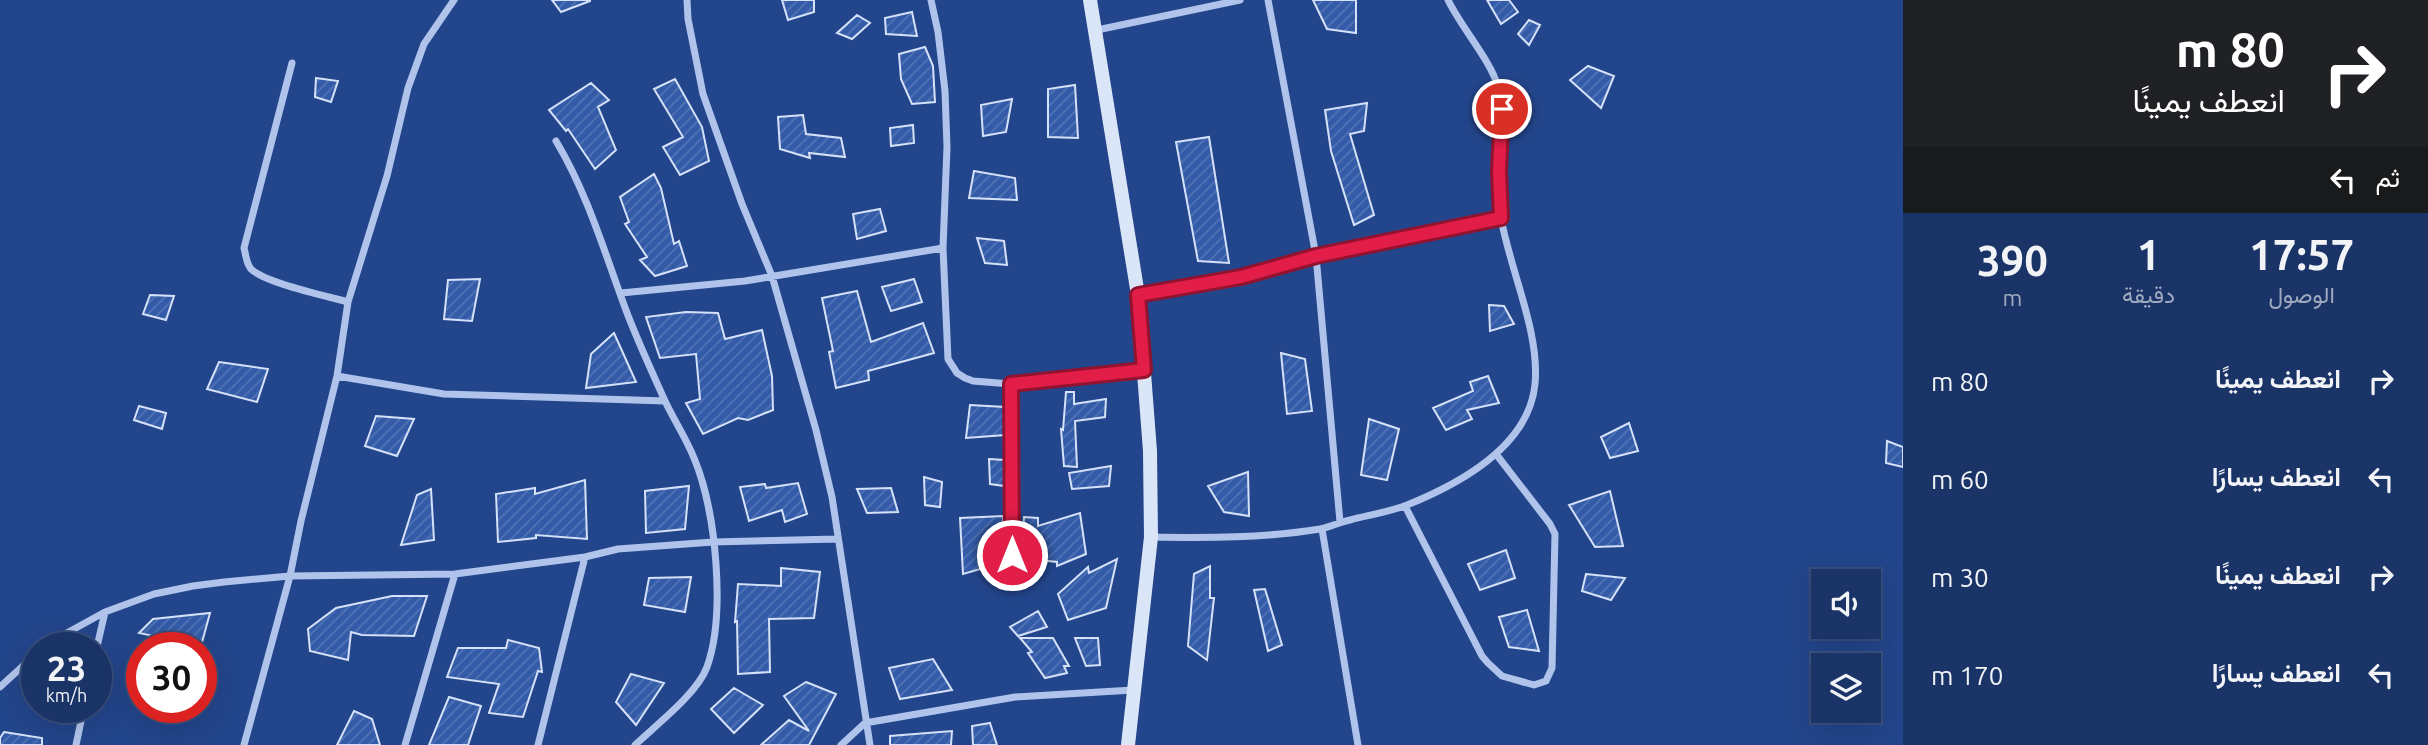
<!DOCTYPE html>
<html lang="ar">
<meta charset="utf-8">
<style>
body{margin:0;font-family:Ubuntu,Vazirmatn,sans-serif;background:#233c6e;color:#f1f3f6;direction:rtl;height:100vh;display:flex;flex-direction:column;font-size:26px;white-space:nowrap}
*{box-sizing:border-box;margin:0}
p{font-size:23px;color:#9faac0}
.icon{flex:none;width:38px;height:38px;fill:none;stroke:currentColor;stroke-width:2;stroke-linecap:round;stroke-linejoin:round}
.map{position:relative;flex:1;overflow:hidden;direction:ltr}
.drawer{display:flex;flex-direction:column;background:#1a3468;width:525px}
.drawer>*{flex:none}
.banner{background:#202124;color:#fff;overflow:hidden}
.controls{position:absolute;left:1811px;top:569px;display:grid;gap:14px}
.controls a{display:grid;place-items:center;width:70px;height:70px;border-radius:0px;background:#1a3468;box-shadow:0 7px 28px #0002,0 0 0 2px #384f7c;font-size:35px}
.speed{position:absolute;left:21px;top:632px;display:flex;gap:14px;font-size:35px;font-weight:700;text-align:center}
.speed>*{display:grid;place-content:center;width:91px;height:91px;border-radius:50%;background:#1a3468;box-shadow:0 7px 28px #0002,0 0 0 2px #384f7c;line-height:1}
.speed small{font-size:18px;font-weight:400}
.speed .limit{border:10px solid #d22;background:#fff;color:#111}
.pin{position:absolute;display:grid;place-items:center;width:60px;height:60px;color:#fff;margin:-30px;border:4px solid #fff;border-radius:50%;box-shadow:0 2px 7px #0007}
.me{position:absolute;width:77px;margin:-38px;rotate:0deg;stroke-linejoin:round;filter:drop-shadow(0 0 5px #0008)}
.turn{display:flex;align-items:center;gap:24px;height:147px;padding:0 28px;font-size:32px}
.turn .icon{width:91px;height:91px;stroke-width:2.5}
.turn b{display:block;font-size:49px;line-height:60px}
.then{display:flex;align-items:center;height:66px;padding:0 28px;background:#0003;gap:14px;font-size:26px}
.eta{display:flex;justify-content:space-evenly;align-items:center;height:119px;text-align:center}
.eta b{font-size:42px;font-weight:700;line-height:49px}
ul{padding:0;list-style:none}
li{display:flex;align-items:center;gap:21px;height:98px;padding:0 28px}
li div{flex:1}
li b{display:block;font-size:26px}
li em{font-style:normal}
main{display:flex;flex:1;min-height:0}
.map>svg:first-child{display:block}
</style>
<main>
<section class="drawer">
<div class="banner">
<div class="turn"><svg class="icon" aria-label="right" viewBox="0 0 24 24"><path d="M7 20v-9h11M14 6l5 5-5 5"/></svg><div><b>80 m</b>انعطف يمينًا</div></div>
<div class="then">ثم<svg class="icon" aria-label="left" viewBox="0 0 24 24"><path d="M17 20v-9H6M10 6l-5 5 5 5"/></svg></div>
</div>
<div class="eta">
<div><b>17:57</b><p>الوصول</p></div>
<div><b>1</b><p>دقيقة</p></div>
<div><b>390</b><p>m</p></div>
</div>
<ul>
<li><svg class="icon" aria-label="right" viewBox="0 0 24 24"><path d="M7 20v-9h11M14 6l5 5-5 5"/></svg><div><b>انعطف يمينًا</b></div><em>80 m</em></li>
<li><svg class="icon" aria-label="left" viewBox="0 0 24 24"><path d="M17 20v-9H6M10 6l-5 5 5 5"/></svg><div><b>انعطف يسارًا</b></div><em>60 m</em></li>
<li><svg class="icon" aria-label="right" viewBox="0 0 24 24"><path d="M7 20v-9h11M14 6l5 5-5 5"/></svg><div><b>انعطف يمينًا</b></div><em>30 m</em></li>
<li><svg class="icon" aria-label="left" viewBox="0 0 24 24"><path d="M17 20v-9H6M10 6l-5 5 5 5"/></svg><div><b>انعطف يسارًا</b></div><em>170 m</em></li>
</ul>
</section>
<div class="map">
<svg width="1903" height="745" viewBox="0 0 1903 745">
<defs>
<pattern id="building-hatch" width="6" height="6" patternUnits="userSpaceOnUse" patternTransform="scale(1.75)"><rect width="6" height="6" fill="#335ba8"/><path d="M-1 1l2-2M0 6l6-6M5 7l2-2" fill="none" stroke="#5274b5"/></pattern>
</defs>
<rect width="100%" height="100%" fill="#23458b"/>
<path fill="url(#building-hatch)" stroke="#d5e1f8" stroke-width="2" d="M552,0H590V1L561,12Z
M782,0H814V12L788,20Z
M1313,0H1356V33L1327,29Z
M1487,0H1509L1518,12L1501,24Z
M912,12L917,36L886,34L885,18Z
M857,15L870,23L852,39L837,33Z
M1529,20L1540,25L1529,45L1518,34Z
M925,47L933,66L935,102L912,104L901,79L899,54Z
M1588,66L1614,76L1601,108L1570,80Z
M316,78L338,81L331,102L315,97Z
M675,79L702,127L709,161L680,175L663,147L683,137L654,89Z
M591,83L609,100L598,107L616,150L595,169L568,129L566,131L549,110Z
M1075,85L1078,138L1048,137V89Z
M1012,99L1006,132L983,136L981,105Z
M1367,103L1364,131L1350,134L1374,215L1354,225L1331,151L1325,110Z
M803,115L806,134L841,138L845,157L809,153L810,158L780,149L778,117Z
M913,125L914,143L891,146L890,128Z
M1209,137L1229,263L1198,261L1176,142Z
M974,171L1015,178L1017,200L969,198Z
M654,174L661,188L674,244L679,241L687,266L655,276L640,260L647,257L625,224L629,222L620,197Z
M880,209L886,231L857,239L853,214Z
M977,238L1004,241L1007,265L985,263Z
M480,279L472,321L444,319L448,280Z
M914,279L922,302L891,311L882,287Z
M857,291L871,342L923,323L934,353L868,371L869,380L836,388L829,352L833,351L822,298Z
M150,295L174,296L166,320L143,314Z
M1489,305L1504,306L1514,324L1490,331Z
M686,312L718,313L725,339L762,330L772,376L773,410L748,420L738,418L703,434L686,403L700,399L696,354L660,358L646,317Z
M614,333L636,382L586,388L591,354Z
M1281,353L1305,359L1312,411L1287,414Z
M219,362L268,369L257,402L207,389Z
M1488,376L1499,403L1467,410L1472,419L1446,430L1433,408L1473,391L1470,382Z
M1066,392H1074V404L1106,399L1105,417L1075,421L1077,467L1064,466L1061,429L1063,430Z
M970,405L1005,407V435L966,438Z
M139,406L166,413L162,429L134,420Z
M376,416L414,419L397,456L365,446Z
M1369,419L1399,429L1387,480L1361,475Z
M1629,423L1638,451L1610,458L1601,437Z
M1887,441L1903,447V467L1886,463Z
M989,459L1005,460V486L990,484Z
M1111,466L1109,486L1072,489L1069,473Z
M1248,472L1249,516L1224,512L1208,486Z
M924,477L942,482L940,507L925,505Z
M585,480L587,539L536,535V538L498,542L496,494L535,488V494Z
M798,483L807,514L785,522L782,510L749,521L740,487L765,484L766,488Z
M689,486L685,529L646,533L645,491Z
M891,488L898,512L867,513L857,489Z
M431,489L434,540L401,545L417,495Z
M1610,491L1623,546L1595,547L1569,505Z
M1080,513L1086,554L1057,566V562L1021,558L1024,517L1038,518V526Z
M1003,516L1005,562L963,574L960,518Z
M1506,550L1515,578L1480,590L1468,564Z
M1117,559L1106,608L1068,620L1058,594L1088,567L1089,573Z
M1210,566V598H1214L1207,660L1188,646L1194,574Z
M781,568L820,572L814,618L769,619L770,672L738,674L737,621L735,622L738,584L781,586Z
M1586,574L1625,578L1611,600L1582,591Z
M691,577L685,612L644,605L649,578Z
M1265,589L1282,645L1268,651L1254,590Z
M392,596H427L414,636L362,635L351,632L348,660L310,651L308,629L336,608Z
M1527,610L1539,651L1509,647L1499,617Z
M1038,611L1047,627L1018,636L1010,627Z
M210,613L201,646L139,633L153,619Z
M1020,638H1053L1069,666H1064L1067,673L1045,678L1028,653L1032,652Z
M1075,638H1098L1100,665L1086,666Z
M508,640L539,648L542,672L538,671L523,717L489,713L499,684L447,677L458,648H506Z
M933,659L952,690L900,699L889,668Z
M631,674L664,683L636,725L616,702Z
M806,682L836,694L809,745H761L789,720L809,731L784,696Z
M734,688L763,705L734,733L711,709Z
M449,697L481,706L468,745H429Z
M354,711L372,719L380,745H337Z
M990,723L997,745H973L972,726Z
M952,731L951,745H890V736Z
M4,732L42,738V745H0V738Z"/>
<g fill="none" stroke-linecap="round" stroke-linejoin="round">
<path stroke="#b0c4eb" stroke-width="7" d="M687,0L688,19L703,94L742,204L772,276L816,430L832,497L870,745
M931,0L938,32L945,91L947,147L943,248L948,359L957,373L965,378L973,381L1011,384L1143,370
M1268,0L1316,256L1340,522
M1097,30L1240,0
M556,141C589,196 606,258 629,318C640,346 653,374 665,401C674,420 686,438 694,458C716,510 726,614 707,667C697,694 656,725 635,745
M621,293L745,281L943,248
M1138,295L1241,277L1316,256L1501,218
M348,302L387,176L408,88L424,44L454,0
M337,376L444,394L665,401
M1011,384L1012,555
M1405,506L1482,656L1488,663L1502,676L1534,685L1546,681L1552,668L1555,534L1550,524L1496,454
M1322,529L1358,745
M1151,537C1208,538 1265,538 1320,529C1330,527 1340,522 1350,520C1369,515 1389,512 1407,505C1459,484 1529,446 1535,384C1540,332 1510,270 1501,218C1494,177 1509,124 1498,87C1491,61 1461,27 1448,0
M45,648L65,634L105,612
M96,651L105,612L154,594L193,586L224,582L290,576L455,574L585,557L618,549L713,542L837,539
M0,687L37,653
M76,745L84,707
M244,745L290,576L301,521L337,376L348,302C327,296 265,283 251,269C246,263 246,255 244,248L292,63
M405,745L455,574
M538,745L585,557
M841,745L865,723L1015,697L1133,690"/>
<path stroke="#dbe5f8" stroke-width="14" d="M1090,0L1138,295L1150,451L1151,537L1128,745"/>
</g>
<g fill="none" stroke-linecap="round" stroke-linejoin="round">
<defs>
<path id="route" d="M1012,555L1011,384L1144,370L1138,295L1241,277L1316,256L1501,218L1499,171L1502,109"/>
</defs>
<use href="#route" stroke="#92132f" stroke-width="18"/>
<use href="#route" stroke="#e11d48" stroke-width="12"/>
</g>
</svg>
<div class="controls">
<a><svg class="icon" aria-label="sound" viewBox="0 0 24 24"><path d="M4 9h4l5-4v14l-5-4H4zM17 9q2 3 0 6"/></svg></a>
<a><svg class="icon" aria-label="layers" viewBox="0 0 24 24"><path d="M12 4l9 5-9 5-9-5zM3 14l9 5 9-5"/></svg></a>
</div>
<div class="speed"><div>23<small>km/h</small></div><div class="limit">30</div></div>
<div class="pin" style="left:1502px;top:109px;background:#d93025"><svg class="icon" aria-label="arrive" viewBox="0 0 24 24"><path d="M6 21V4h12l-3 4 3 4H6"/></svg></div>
<svg class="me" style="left:1012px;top:555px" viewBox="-20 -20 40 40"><circle r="17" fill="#e11d48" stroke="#fff" stroke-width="3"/><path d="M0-11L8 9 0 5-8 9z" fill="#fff"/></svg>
</div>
</main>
